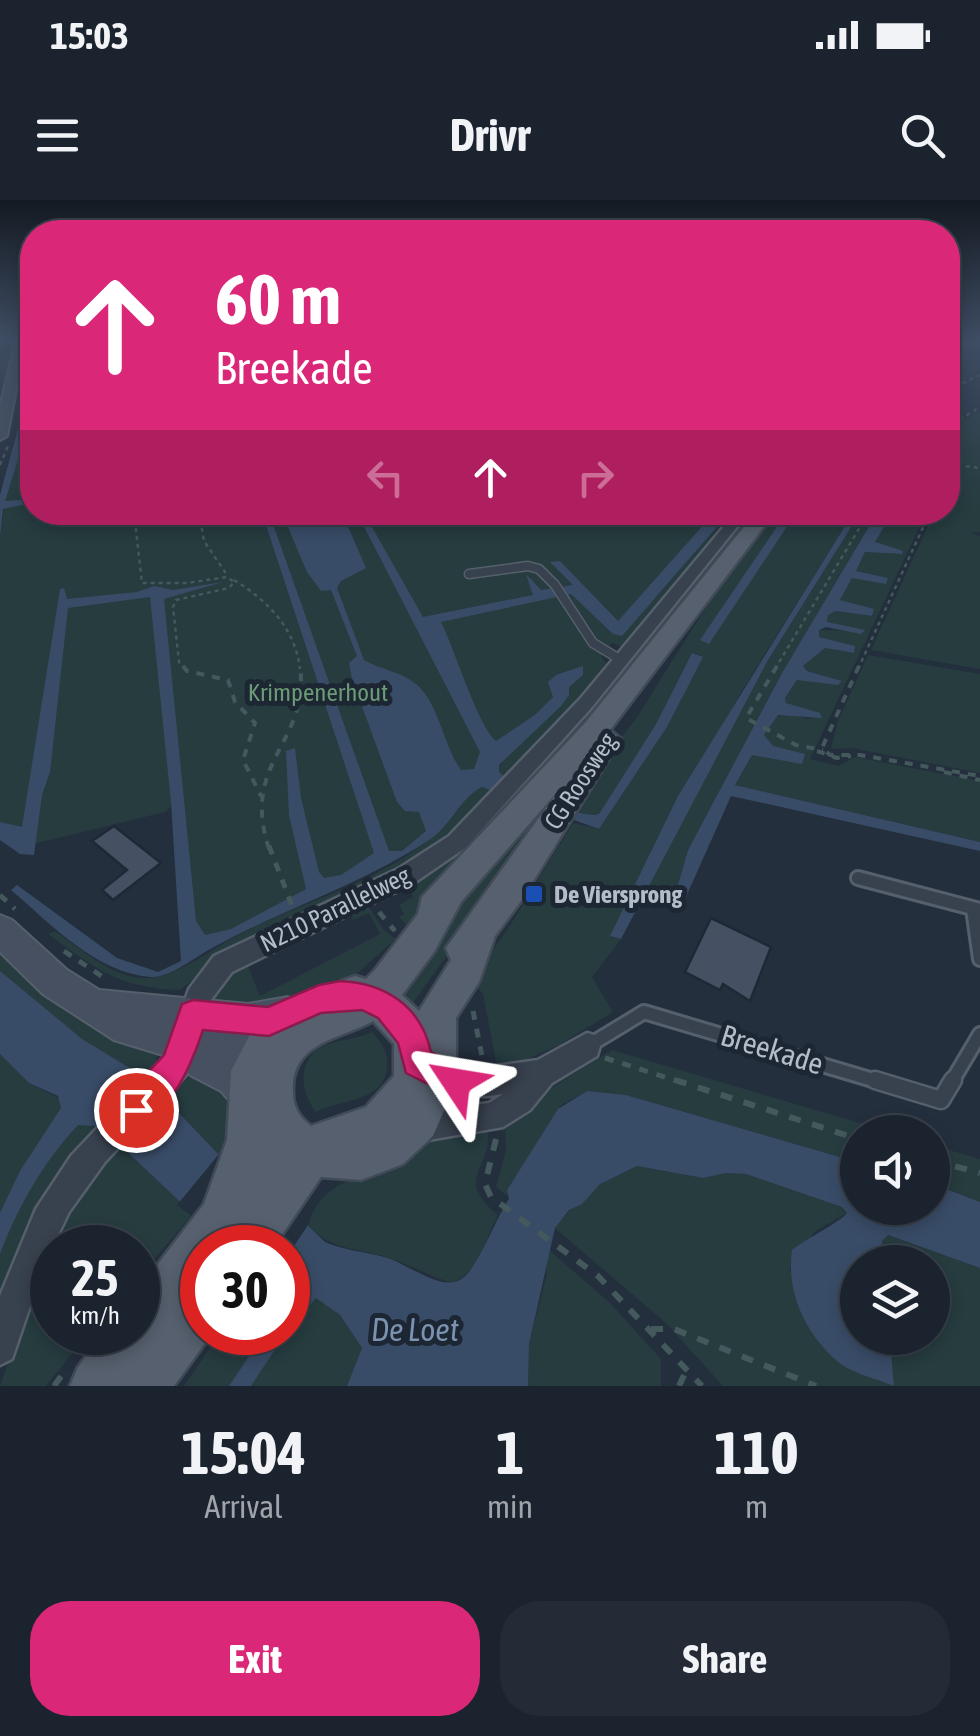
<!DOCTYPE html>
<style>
body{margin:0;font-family:"Asap Condensed",sans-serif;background:#242b36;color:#f1f3f6;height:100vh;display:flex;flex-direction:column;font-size:38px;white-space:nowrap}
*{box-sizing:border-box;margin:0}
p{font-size:32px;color:#a0a4aa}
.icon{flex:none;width:55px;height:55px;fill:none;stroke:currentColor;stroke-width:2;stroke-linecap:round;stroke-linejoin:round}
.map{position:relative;height:1186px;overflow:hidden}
.side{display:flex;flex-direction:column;background:#1b232e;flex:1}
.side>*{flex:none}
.hud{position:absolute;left:20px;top:20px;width:940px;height:305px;border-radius:40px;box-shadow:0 5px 15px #0003,0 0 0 2px #39404a;background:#db2777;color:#fff;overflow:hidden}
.fabs{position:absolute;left:840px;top:915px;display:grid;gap:20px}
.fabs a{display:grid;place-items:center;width:110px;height:110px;border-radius:50%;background:#1b232e;box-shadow:0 5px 15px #0003,0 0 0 2px #39404a;font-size:50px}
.speed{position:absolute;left:30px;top:1025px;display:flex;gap:20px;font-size:50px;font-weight:700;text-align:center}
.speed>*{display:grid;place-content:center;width:130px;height:130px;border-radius:50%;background:#1b232e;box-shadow:0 5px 15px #0003,0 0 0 2px #39404a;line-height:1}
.speed small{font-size:25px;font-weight:400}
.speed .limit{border:15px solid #d22;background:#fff;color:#111}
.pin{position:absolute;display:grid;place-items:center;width:85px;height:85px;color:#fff;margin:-42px;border:5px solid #fff;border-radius:50%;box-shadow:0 2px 10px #0007}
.me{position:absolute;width:110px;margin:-55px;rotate:303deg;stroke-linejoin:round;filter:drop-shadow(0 0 8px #0008)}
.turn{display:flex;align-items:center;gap:35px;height:210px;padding:0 30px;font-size:45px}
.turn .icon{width:130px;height:130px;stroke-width:2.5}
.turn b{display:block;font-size:70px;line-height:85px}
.lanes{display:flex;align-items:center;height:95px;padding:0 30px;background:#0003;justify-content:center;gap:50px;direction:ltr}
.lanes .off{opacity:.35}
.eta{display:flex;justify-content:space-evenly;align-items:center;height:170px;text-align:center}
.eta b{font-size:60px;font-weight:700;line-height:70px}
.button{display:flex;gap:20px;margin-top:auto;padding:20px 30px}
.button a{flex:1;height:115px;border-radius:40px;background:#db2777;color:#fff;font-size:40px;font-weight:700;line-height:115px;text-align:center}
.button a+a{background:#242b36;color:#f1f3f6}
.status{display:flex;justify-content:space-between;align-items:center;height:70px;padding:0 50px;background:#1b232e;direction:ltr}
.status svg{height:28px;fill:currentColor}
header{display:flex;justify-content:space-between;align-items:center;height:130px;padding:0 30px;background:#1b232e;font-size:45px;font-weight:700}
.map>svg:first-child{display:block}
</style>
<div class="status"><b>15:03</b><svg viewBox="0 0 49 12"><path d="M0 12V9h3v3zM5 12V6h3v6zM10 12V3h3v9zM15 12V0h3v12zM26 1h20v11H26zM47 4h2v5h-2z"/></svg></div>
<header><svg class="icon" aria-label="menu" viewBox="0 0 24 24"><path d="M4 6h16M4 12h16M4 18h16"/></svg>Drivr<svg class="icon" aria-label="search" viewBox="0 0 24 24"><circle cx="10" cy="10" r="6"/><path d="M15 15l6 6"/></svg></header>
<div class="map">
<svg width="980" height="1186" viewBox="0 0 980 1186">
<rect width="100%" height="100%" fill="#242f3e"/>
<path fill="#263c3f" d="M980,210V332L970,333L980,336V469L871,450L934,313L948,312V279L960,224Z
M32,211V312L724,313L655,398L729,313H738L624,448L612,443L601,456L607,465L548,534L503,577L499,572V566L568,491L473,591L482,587L492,590L438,648L209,767L180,790C119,788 96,769 48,734L55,731C83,750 121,786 157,777C187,770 218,745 246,731C320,694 421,671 467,597L426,639L191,753L176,602L165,612L37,643L0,622V338L6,293Z
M749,313H758L605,506L408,726L399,717L404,714L399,705L413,697L407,687L385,697L382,694L419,678L454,654L594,504Z
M772,313H853L740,494L611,737L621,739L592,777L613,812L559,845L498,872L483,794L471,780L507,730L573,623L599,629L667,527L702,456L692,453L656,524L599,614L578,615C580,577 622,541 641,511C683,443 724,377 772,313Z
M860,313H877L782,473L688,650L675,695L644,689L768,460Z
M887,313H926L810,559L839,566L855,557L980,581V642L735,585L752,555H760L773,546L764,536L774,517L791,514L814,520L786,503L785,498L797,480L842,481L807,471L803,466L825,448L853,453L846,444L818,437L819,430L864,431L827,422L828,415L836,411L872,416L873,409L849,406L840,400L852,378H887L856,371L865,352L902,354L874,342L884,325L915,327L914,323L887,319Z
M868,455L980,474V573L852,548L831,549L838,521Z
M571,570L550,611L408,810L386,793Z
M367,704L383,729L396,739L353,777L273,808L215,801C215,779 229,773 246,762L260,796L380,734L369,713L353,720L351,715L353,709Z
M0,743L122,826L157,855L154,870L146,878C92,854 42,812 0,771Z
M372,832C382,842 389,854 387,868C383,903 340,899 316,912C299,891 297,856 326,845C342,839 357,839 372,832Z
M612,850L890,932H858L857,962L626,895L587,891L561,905L507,990L508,997L496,987L506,951L505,923L535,898Z
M0,854L29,883L104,921L32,1017L0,1108Z
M192,876L211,879L232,898L230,951L218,955L163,894Z
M487,929C495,969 451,977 498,1015C484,1040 481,1071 452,1083C429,1076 409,1064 386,1057C351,1046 337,1052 307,1026C322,987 336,988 369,971C393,960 413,942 439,935C454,930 471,931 487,929Z
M121,940L123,948L193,1014L138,1078V1048H52V1132L88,1133L46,1186H0L52,1035Z
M932,945L980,959V1002L933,984Z
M637,966L703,978L726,973L746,974L842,1007L847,1013L814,1032L789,1070L894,1184L890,1138H932V1062H884L882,1040L887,1035L980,1068V1186H723L666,1123L555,1028C567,1012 583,995 600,984C612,976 625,973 637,966Z
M548,1049L609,1102L661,1159V1186H528L529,1144L546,1077Z
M316,1097L340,1115L362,1148L347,1186H184L220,1133H279L280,1141Z"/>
<path fill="#394c67" d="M32,150V215L5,301L32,299V303L3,309L0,338V295L29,188Z
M787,312L796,313L709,444L700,440Z
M262,313H269L389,651H402L426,631L419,612L405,611L397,602L352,479L349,463L357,456L331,390L321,391L307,372L282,313H342L366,368L341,381L337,388L364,460C381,470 400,471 416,484C439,503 443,545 461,570L474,569L480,552L357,313H364L423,417L533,395L526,374L541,390L573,385L550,362L560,361L618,421L714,313H729L622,436L613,434L571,394L441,422C455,450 478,526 496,541L535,515L553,497L548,482L556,475L583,466V475L569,487V495L561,506L499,565V572C514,587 579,620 599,614L656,524L692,453L703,457L667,527L599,629L482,587C460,598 451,626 429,640C361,685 283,709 212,748C195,757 170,778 151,777C96,773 51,724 11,690L17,685L117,758L158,772L181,761L171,602L150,397L68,408L50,572L42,595L34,655L20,654L0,640V622L22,627L60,389L64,388L67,399L137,392L154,386L173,390L223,382L164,399L196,721L205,735L231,729L306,689L289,615L286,551L295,548L301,598L319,672L324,678L341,675L374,653Z
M853,313H860L768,460L621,739L610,736L678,596Z
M877,313H887L888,319L914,323L916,327L885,325L875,342L903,351L902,354L865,352L856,371L888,378L886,384L852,378L840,400L874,409L872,416L836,411L828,415L827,422L865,430L861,434L826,427L819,430V437L855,446L854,453L825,448L803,466L807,471L842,481L838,485L797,480L785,498L786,503L820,513L822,518L778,515L764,535L773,546L805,554L802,564L752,555L735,585L980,642V651L731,596L685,699L675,695L688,650L782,473Z
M0,771L82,839L146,878L218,954L224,948L230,951L325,1042C345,1051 364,1051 384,1057C406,1062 442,1094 463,1078C478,1067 496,1018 509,999L507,990L558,909L587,891L626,895L857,962L858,1008H932L933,984L980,1002V1068L888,1035L882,1041L884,1062H858V1138H890L894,1186C877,1179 851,1173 837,1161C805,1133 786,1092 792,1050C807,1038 839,1023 847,1013L842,1007L746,974L726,973L703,978L637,966L600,984L582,1004L569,1010L555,1028L529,1144L528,1186H347L362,1148L340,1115L316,1098L288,1131V1048L193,1014L122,947L121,939L104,921L95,926L78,925C44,961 17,1008 0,1054V1013L20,971L61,908L58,896L29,883L0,854Z
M265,1132L286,1133L251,1186H229Z"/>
<path fill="#242f3e" d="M224,948L310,1022L288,1055V1048H235L177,1005Z"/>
<path fill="#455162" stroke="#1f2835" stroke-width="2.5" d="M114,626L161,663L113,700L102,690L127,670L92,641Z
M711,718L771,747L750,801L723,784L720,790L685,772Z"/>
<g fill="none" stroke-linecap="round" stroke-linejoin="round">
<defs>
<path id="service-far2" d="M469,374L528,366L539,369L555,385L593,443L621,460"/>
<path id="service-far1" d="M858,678L980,710
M973,709L980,759
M588,846L644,812L883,883
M951,883L980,834"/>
<path id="service" d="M875,880L941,900L953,880"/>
<path id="minor" d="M948,140H958L948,145Z
M736,312H749L592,507L465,648L414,683L232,772L210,801L186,875L105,962L69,1012L45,1062L12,1159L0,1165V1096L36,1009L71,956L166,855L189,789L214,756L398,669L449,636L580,499Z
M587,833L597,836L600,846L597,856L552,883L530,910L503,927L417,942L407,937L402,927L407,917L417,912L489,903L503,894C475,899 454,896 427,885L423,875L427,865L437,861L476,869L538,860Z"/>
<path id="secondary" d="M16,140H26L7,236L0,240V207Z
M0,715L12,720L67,770L99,790L248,804L288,797L301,802L306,815L301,828L249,840L269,848L275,861L269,874L261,878L268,893L263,907L249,912L235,907L221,891L190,875L176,859L114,840L43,794L0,752Z"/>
<path id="primary" d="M963,140H978L948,154V147Z
M756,312H775L610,530L621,539L521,701L495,736L479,782L456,818V883L433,936L403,964L361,980L321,977L273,1048H202V1132H213L174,1186H70L78,1167L104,1132H138V1090L204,1004L227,940L231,871L260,815L274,809L288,816L337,798L341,781L355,776L366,779L374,771L418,714L422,697L585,523ZM558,591L446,748L451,760L419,811L402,795L434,752L461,702ZM373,821L394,844V876L366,907L311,926C300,918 293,907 293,893C290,842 339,840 373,821Z"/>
</defs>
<use href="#service-far2" stroke="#565f6c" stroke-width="11"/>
<use href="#service-far1" stroke="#565f6c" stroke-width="18"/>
<use href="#service" stroke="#565f6c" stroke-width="21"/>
<use href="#minor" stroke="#565f6c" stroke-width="5"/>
<use href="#secondary" stroke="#565f6c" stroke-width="4"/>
<use href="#primary" stroke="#414a57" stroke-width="5"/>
<path stroke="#44595c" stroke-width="2.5" stroke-dasharray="4 4" stroke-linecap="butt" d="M948,190L980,175
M950,264L980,268
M0,265L8,246
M948,266L960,219L980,207
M134,312L142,383H187L227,377L234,382L229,388L176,400L173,407L179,462L185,469
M199,312L204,341L227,375
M234,380C268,401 295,428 300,469
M775,469L869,312
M858,469L930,312"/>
<path stroke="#44595c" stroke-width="4" stroke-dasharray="8 8" stroke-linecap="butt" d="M183,466L187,471L228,480L235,502L255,523L243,560L261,596
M777,466L746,518L796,545L823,550
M859,466L822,548L830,555H860L980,576
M817,551L837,558L851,556
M944,572L980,580
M269,649C240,560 310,544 300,466"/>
<path stroke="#44595c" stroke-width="5" stroke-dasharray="9 9" stroke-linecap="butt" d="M269,646L293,708
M0,695L15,709
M379,712L395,731
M64,751L106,779
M473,811L483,861
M605,858L683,883"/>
<path stroke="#44595c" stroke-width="6" stroke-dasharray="12 12" stroke-linecap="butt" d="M675,880L858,939
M496,939L485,984L491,997L598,1076L702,1186
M932,960L980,973
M651,1129H674L816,1186
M54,1186L62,1175
M679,1186L687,1169"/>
<use href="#service-far2" stroke="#38414e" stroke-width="8"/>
<use href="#service-far1" stroke="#38414e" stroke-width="12"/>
<use href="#service" stroke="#38414e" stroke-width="16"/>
<use href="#minor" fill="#38414e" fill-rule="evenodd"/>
<use href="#secondary" fill="#465061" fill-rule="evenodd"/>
<use href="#primary" fill="#56606e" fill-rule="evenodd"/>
</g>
<linearGradient id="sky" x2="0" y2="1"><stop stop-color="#141a22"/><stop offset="0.46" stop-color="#3f4d63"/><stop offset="1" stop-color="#3f4d63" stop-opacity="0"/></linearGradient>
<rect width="980" height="306" fill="url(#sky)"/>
<path fill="#db2777" stroke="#8e194d" stroke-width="2.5" d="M340,781C385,783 421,806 431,852L467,871L472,882L467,893L456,898L406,873L398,843L378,818L362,810L321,813L269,836L203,830C191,866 173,910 136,926L124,921L119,910L124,898L164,855L182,804L193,800L268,807L319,785Z"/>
<rect fill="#1a4fb4" stroke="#1d2633" stroke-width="4" x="524" y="684" width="20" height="20" rx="5"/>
<g text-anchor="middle" stroke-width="10" stroke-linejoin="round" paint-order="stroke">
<g font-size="25" fill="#6b9a76" stroke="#1d2633">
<text x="318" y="501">Krimpenerhout</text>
</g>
<g font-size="25" fill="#b4bcc9" stroke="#1d2633">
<text transform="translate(580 581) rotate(-57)" y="9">CG Roosweg</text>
<text transform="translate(335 709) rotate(-26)" y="9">N210 Parallelweg</text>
</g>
<g font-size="25" font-weight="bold" fill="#b4bcc9" stroke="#1d2633" text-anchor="start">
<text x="554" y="703">De Viersprong</text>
</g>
<g font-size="30" fill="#b4bcc9" stroke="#1d2633">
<text transform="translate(772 850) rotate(17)" y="10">Breekade</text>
</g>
<g font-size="32" font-style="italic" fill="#7c92b1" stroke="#1d2633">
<text x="415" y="1141">De Loet</text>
</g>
</g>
</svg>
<div class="fabs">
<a><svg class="icon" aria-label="sound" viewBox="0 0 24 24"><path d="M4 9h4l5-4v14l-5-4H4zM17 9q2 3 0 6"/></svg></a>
<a><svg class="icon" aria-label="layers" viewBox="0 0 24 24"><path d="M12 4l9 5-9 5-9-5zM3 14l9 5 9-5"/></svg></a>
</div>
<div class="speed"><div>25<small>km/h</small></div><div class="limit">30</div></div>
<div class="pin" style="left:136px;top:910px;background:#d93025"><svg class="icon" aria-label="arrive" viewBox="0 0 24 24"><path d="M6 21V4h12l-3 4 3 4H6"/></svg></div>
<svg class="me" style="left:456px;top:882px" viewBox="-20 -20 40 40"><path d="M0-17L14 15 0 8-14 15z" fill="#db2777" stroke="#fff" stroke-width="4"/></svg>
<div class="hud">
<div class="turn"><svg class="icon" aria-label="ahead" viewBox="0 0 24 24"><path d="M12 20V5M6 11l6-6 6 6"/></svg><div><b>60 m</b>Breekade</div></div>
<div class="lanes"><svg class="icon off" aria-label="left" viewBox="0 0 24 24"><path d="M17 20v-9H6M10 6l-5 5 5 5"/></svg><svg class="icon" aria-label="ahead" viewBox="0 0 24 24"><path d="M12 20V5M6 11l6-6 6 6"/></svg><svg class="icon off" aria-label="right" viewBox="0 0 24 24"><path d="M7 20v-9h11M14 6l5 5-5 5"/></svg></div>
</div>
</div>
<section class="side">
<div class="eta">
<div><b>15:04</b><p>Arrival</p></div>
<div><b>1</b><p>min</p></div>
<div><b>110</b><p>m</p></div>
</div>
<div class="button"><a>Exit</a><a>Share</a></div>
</section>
